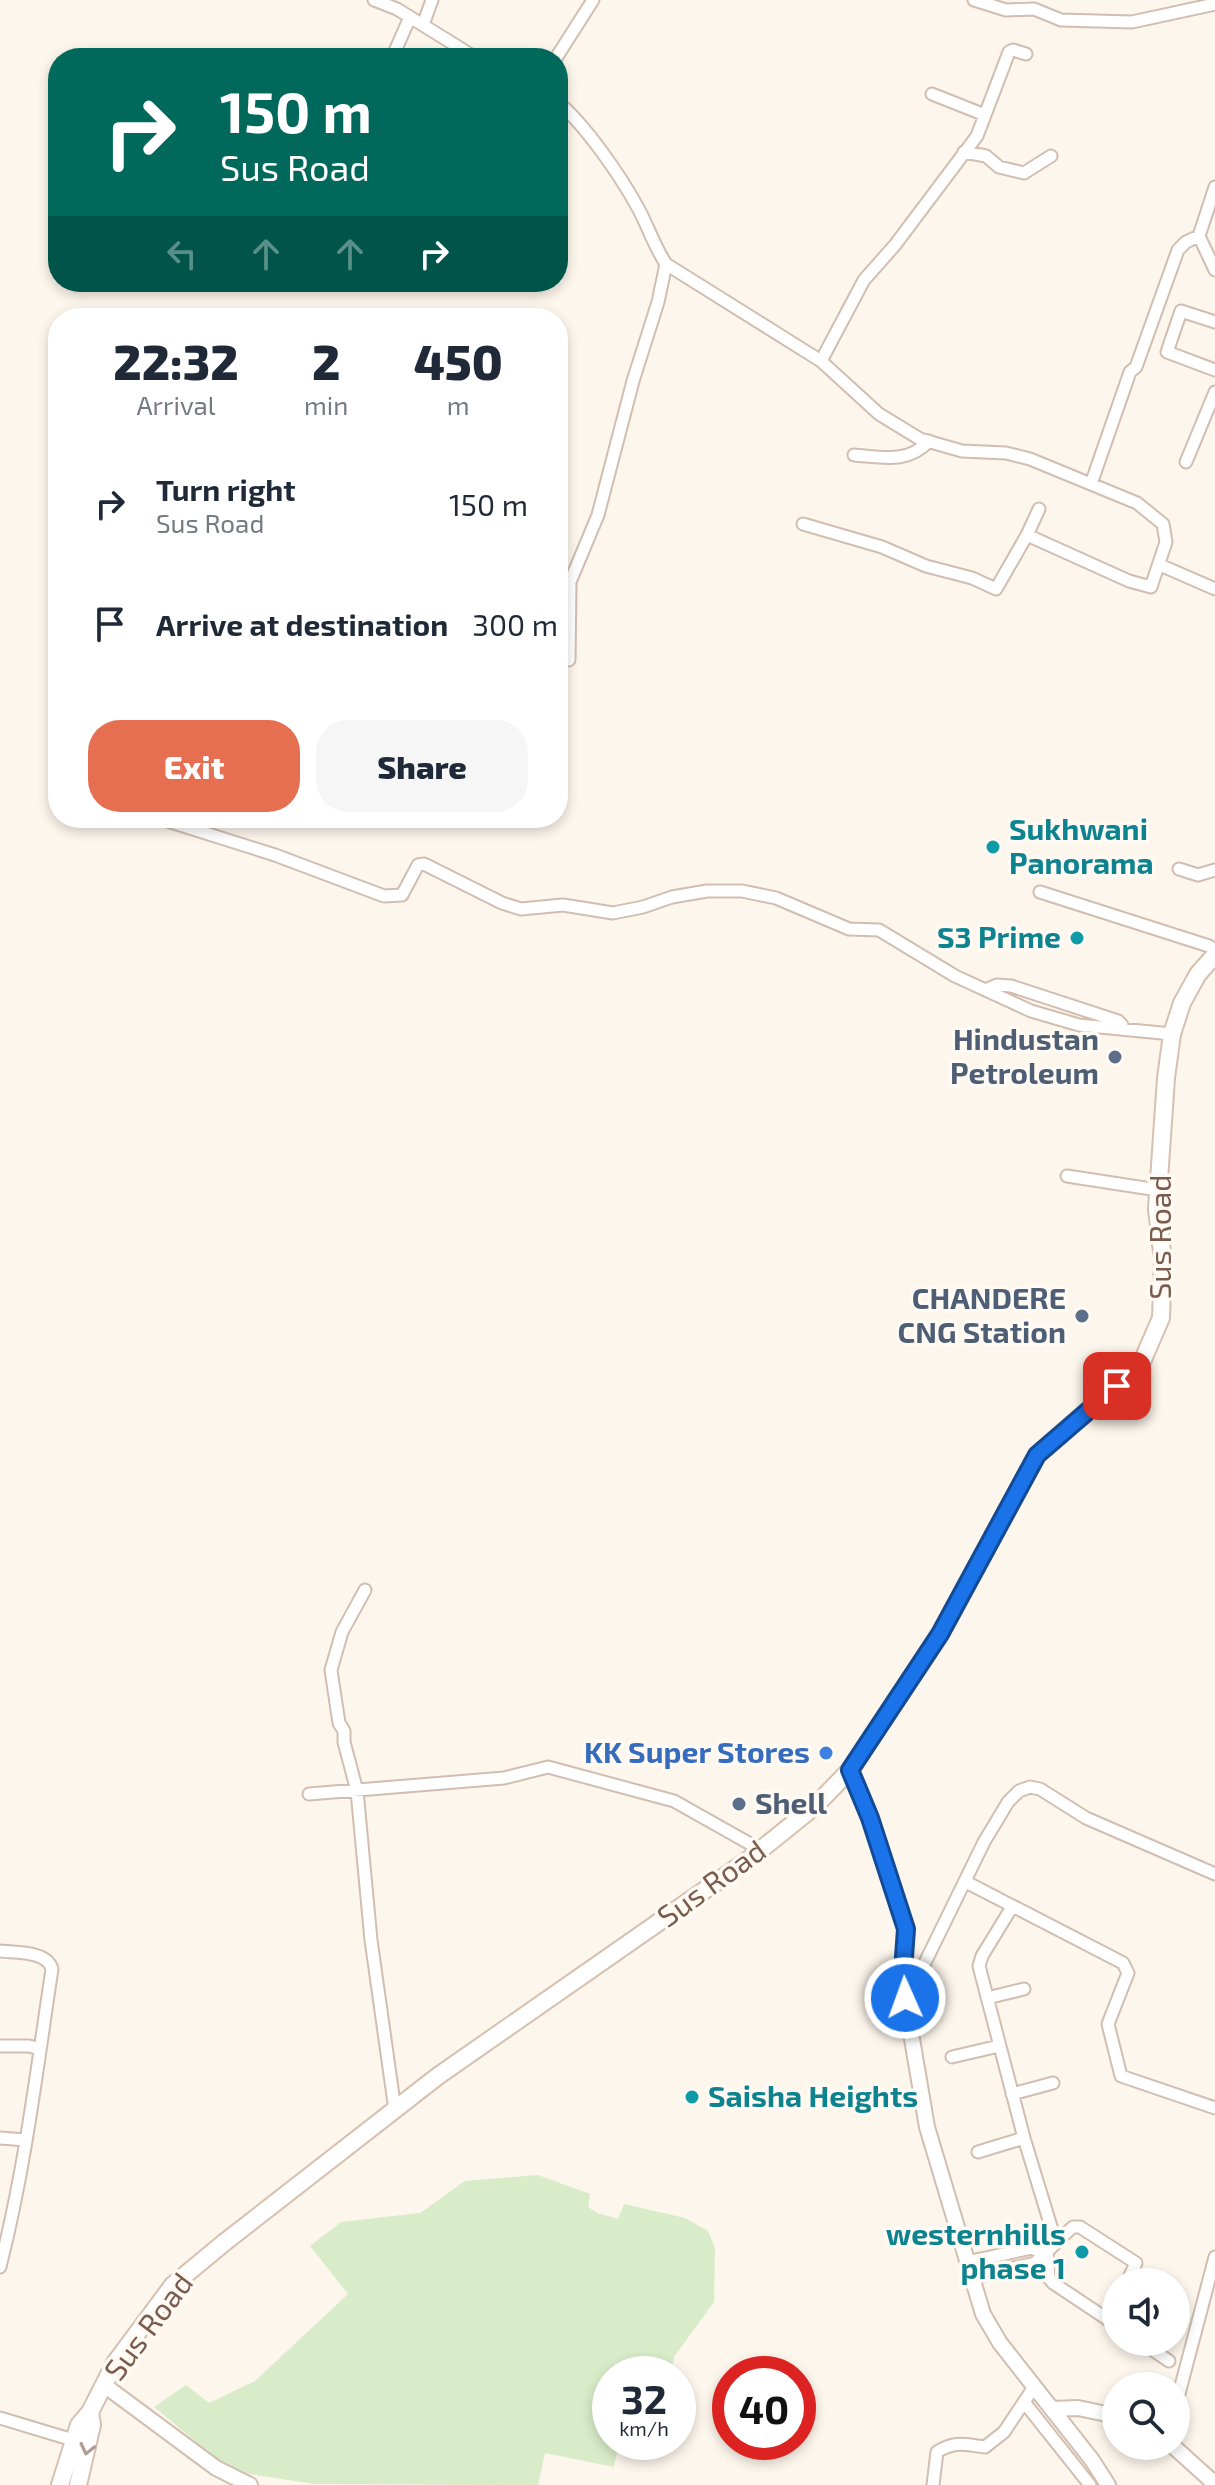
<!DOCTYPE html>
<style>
body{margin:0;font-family:"Exo 2",sans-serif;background:#f6f6f7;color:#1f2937;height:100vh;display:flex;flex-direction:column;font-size:30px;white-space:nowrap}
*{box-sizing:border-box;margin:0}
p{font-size:26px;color:#747a83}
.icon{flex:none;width:44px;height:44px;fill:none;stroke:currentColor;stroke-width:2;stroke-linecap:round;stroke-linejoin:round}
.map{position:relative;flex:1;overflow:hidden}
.side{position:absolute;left:48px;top:308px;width:520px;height:520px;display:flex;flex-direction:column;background:#fff;border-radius:32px;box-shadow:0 4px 12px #0003}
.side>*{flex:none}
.top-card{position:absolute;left:48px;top:48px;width:520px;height:244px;border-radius:32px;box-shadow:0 4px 12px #0003;background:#00695c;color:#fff;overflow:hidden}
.fabs{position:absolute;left:1102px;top:2268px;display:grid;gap:16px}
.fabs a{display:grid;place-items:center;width:88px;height:88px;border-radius:50%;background:#fff;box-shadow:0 4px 12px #0003;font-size:40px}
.speed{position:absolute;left:592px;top:2356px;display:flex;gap:16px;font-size:40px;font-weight:700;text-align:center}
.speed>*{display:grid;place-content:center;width:104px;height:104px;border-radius:50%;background:#fff;box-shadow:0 4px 12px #0003;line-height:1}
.speed small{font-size:20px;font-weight:400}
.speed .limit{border:12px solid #d22;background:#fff;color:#111}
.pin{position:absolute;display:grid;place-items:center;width:68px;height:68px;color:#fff;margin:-34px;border-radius:16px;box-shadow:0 4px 12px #0006}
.me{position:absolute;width:88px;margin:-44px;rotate:358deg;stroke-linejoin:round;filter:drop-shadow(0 0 6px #0008)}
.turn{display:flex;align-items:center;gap:28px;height:168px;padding:0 40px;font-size:36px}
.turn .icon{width:104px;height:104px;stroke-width:2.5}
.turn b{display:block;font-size:56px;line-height:68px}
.lanes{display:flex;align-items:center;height:76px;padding:0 40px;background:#0003;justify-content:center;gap:40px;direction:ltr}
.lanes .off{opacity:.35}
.eta{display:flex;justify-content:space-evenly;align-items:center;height:136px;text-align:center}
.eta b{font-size:48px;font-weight:800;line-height:56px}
.button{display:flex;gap:16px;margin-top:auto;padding:16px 40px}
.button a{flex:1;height:92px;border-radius:32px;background:#e76f51;color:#fff;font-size:32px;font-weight:800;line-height:92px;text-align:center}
.button a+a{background:#f6f6f7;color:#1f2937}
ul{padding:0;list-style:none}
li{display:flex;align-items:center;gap:24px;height:120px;padding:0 40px}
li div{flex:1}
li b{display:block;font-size:30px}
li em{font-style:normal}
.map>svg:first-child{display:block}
</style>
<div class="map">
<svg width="1215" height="2485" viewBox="0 0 1215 2485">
<rect width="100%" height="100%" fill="#fdf6ec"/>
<path fill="#d8ecc9" d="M538,2175L590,2194L588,2207L598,2213L618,2219L624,2204L685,2218L708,2231L715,2248L714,2302L674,2357L671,2374H610V2442H619L614,2467L545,2453L538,2485L314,2484L242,2473L218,2460L154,2407L186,2385L209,2403L255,2381L348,2294L310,2246L341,2222L420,2213L465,2181Z"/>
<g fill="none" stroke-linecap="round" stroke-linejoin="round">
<defs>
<path id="minor" d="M374,0L397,9L476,58
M974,0L1006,10L1034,9L1061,20L1132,22L1215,4
M423,25L432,0
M392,58L410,17
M556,58L593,0
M932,94L985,115
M558,102C586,126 620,175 638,208C648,226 654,246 666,264L821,361L879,414L920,439L962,451L1006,453L1030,459L1137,503L1163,524L1166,542L1151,587L1129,581L1027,535L1039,509
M964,152L986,156L999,167L1024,173L1051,156
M1215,187L1199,236L1215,270
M1215,322L1181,311L1167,352L1215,370
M821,361L864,280L895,245L977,136L1009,52L1013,50L1026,54
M854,455C882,457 908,464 929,441
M1186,462L1215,392
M1091,484L1130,372L1136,367L1178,250L1186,242L1199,236
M803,524L882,547L926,566L972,578L996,589L1027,535
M1160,565L1215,589
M569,660L570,582L598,515L633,381L658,302L666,264
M158,818L275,855L384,896L402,895L418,865L424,864L502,903L521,909L563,905L613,913L643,907L672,897L707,891H742L776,898L849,929L879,930L955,976L1031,1011L1079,1025L1172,1034
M1179,869L1198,875L1215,870
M1040,892L1209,946L1215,950
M985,990L997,985L1011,986L1118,1021L1122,1025
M1067,1176L1158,1190
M365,1590L342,1632L331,1670L339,1723L344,1731V1742L357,1791L371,1940L395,2110
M309,1794L504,1778L548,1767L674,1801L761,1850
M966,1882L1123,1963L1128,1973L1108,2024L1121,2076L1215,2108
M0,1951C17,1953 47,1951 52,1969C37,2068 25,2169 0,2267
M905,1998L916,1981L984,1842L1008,1802L1019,1791L1030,1787L1040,1789L1086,1818L1215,1874
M987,1998L1024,1989
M0,2046H29L40,2049
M952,2057L999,2046
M1012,2094L1053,2083
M0,2138L26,2140
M978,2152L1024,2138
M1056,2242L1073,2227H1080L1136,2263L1127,2282
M1047,2252L1049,2278L1053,2283L1116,2325
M967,2262L1032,2248L1045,2254
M971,2278L1035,2263L1056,2243L1024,2138L979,1966L982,1956L1012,1907
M1106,2318L1116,2301
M1141,2342L1169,2361
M1024,2402L1090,2485
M1176,2405L1215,2257
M0,2418L73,2440
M933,2485L937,2452C955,2440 966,2445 985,2447L1004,2432L1034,2387"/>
<path id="tertiary" d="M850,1770L870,1818L906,1929L903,1971L905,1998L927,2127L983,2314L1000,2343L1092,2460L1108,2485
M104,2385L216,2468L250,2485
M1052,2409L1078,2408L1116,2416
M1173,2446L1215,2484"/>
<path id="secondary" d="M60,2485L79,2425L90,2412L115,2363L173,2285L225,2242L438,2076L748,1860L815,1806L850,1770L940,1634L1037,1455L1141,1364L1161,1318L1163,1261L1157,1209L1166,1078L1172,1034L1182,1003L1198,974L1215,955
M78,2485L92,2425L90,2412"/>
</defs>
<use href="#minor" stroke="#d1beb0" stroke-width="15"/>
<use href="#tertiary" stroke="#d1beb0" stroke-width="18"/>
<use href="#secondary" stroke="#d6c0b0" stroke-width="20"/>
<use href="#minor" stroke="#fff" stroke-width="11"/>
<use href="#tertiary" stroke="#fff" stroke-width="14"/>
<use href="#secondary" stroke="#fff" stroke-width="16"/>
</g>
<defs><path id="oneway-chevron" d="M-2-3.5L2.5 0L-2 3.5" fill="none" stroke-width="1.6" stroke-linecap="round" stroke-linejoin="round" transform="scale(2)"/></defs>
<use stroke="#af9d94" href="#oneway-chevron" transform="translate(87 2449) rotate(103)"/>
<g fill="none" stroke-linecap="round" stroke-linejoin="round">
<defs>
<path id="route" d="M905,1998L903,1971L906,1929L870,1818L850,1770L940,1634L1037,1455L1117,1386"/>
</defs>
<use href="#route" stroke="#114b97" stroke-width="20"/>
<use href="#route" stroke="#1a73e8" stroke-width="14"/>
</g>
<g fill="#0f9aa8" stroke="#fffaf3" stroke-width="3">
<circle cx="993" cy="847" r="8"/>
<circle cx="1077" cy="938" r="8"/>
<circle cx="692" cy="2097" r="8"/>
<circle cx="1082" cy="2252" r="8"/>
</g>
<g fill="#5c6f8a" stroke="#fffaf3" stroke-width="3">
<circle cx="1115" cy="1057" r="8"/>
<circle cx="1082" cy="1316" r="8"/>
<circle cx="739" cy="1804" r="8"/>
</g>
<circle fill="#3f7fe0" stroke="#fffaf3" stroke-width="3" cx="826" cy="1753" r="8"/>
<g text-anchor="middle" stroke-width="7" stroke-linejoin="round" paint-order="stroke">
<g font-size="30" font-weight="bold" fill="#0d838f" stroke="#fffaf3" text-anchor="start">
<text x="1009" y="840">Sukhwani<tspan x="1009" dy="34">Panorama</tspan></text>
<text x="1061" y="948" text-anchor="end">S3 Prime</text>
<text x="708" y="2107">Saisha Heights</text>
<text x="1066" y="2245" text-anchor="end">westernhills<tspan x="1066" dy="34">phase 1</tspan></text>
</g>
<g font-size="30" font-weight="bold" fill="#4e5e75" stroke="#fffaf3" text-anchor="end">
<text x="1099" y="1050">Hindustan<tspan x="1099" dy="34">Petroleum</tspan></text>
<text x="1066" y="1309">CHANDERE<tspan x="1066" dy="34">CNG Station</tspan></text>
<text x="755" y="1814" text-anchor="start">Shell</text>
</g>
<g font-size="30" fill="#7a5c4d" stroke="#fffaf3">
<text transform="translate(1161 1237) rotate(-90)" y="10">Sus Road</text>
<text transform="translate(712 1884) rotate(-36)" y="10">Sus Road</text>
<text transform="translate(149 2327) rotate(-53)" y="10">Sus Road</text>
</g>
<g font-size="30" font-weight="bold" fill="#366cbe" stroke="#fffaf3" text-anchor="end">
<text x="810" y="1763">KK Super Stores</text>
</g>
</g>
</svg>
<div class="fabs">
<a><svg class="icon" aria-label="sound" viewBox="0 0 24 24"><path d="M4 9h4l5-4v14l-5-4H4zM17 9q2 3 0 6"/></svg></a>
<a><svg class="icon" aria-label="search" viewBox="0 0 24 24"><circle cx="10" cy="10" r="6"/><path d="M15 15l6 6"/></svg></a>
</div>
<div class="speed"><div>32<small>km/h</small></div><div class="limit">40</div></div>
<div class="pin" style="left:1117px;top:1386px;background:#d93025"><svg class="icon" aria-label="arrive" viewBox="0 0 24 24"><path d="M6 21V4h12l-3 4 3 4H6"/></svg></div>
<svg class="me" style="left:905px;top:1998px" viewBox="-20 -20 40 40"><circle r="17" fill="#1a73e8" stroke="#fff" stroke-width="3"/><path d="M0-11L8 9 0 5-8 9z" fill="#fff"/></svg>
<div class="top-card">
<div class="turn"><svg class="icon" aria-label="right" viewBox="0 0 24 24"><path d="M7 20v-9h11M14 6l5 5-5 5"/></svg><div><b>150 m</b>Sus Road</div></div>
<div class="lanes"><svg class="icon off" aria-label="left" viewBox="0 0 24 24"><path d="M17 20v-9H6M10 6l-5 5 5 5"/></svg><svg class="icon off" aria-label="ahead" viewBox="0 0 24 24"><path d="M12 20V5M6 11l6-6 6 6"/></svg><svg class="icon off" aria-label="ahead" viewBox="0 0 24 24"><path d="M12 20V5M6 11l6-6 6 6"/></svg><svg class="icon" aria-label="right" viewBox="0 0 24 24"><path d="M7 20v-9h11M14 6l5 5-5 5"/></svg></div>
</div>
<section class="side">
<div class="eta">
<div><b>22:32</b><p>Arrival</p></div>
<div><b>2</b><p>min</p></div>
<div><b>450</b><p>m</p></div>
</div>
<ul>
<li><svg class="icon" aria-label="right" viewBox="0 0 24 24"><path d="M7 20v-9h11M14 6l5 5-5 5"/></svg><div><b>Turn right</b><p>Sus Road</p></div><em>150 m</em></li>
<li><svg class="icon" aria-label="arrive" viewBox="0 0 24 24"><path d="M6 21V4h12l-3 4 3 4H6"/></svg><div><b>Arrive at destination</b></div><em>300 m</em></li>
</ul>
<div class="button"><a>Exit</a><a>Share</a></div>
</section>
</div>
